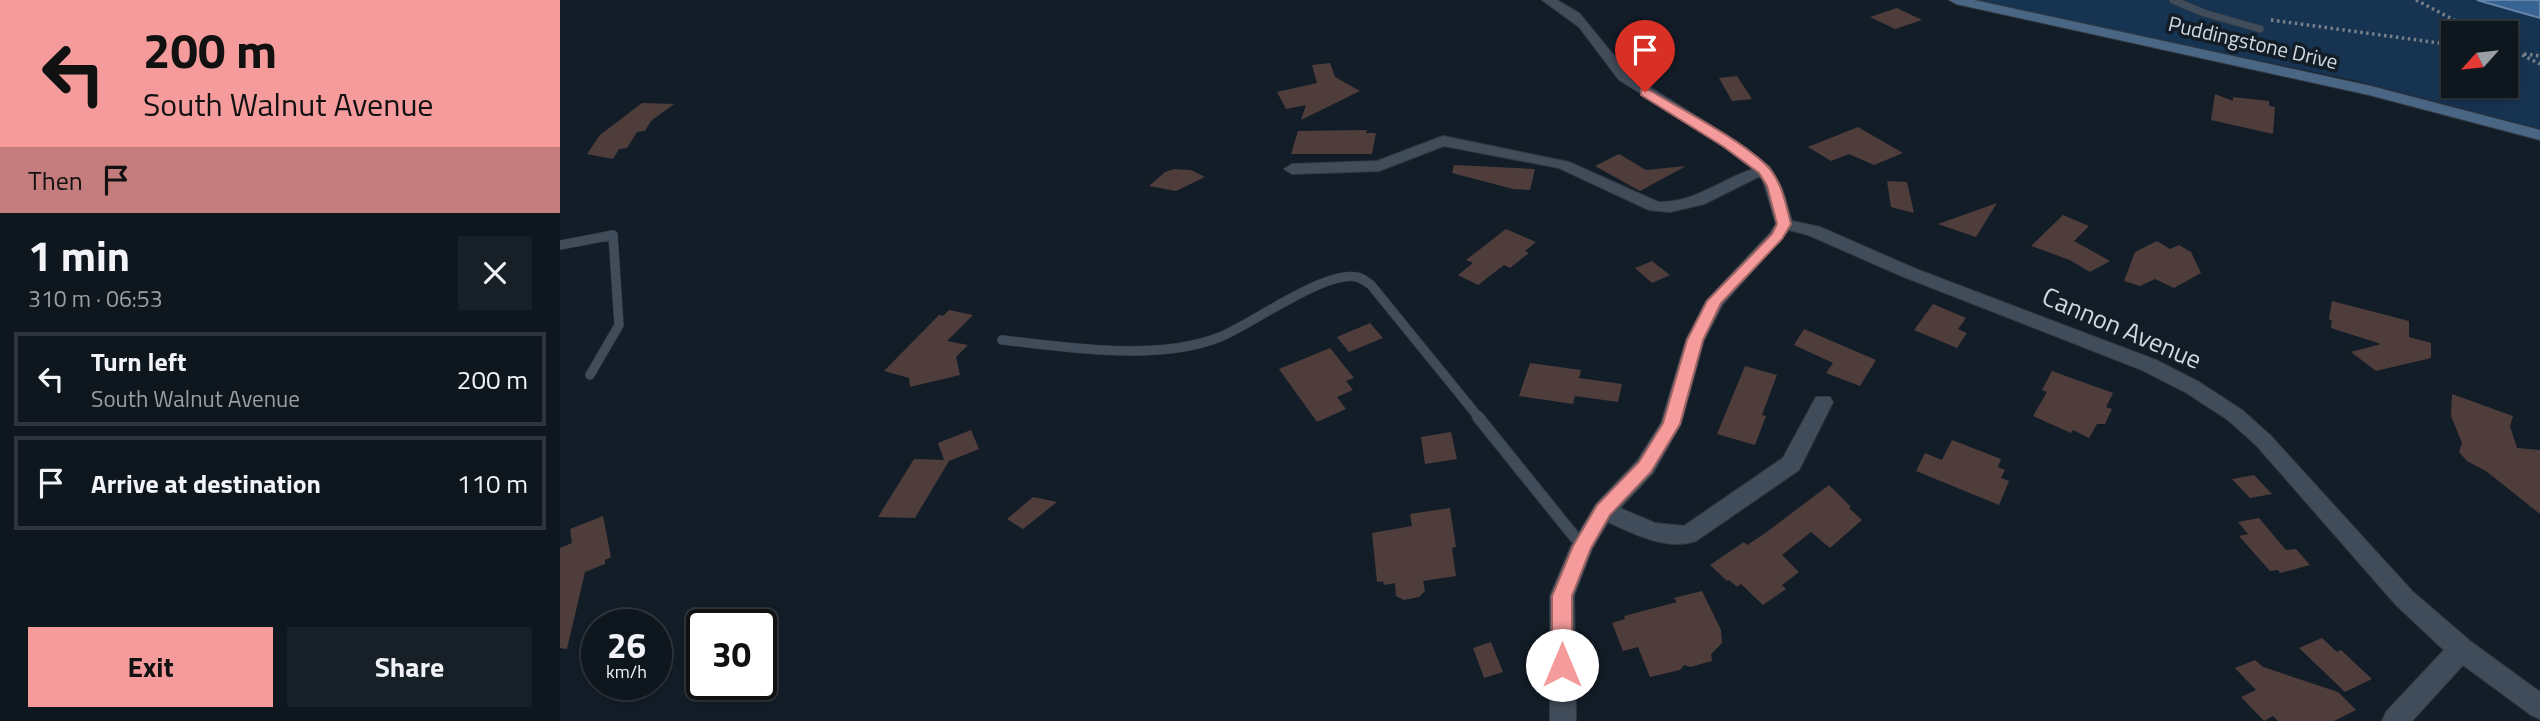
<!DOCTYPE html>
<meta charset="utf-8">
<style>
body{margin:0;font-family:"Titillium Web",sans-serif;background:#171f27;color:#f1f3f6;height:100vh;display:flex;flex-direction:column;font-size:26px;white-space:nowrap}
*{box-sizing:border-box;margin:0}
p{font-size:23px;color:#9b9fa4}
.icon{flex:none;width:38px;height:38px;fill:none;stroke:currentColor;stroke-width:2;stroke-linecap:round;stroke-linejoin:round}
.map{position:relative;flex:1;overflow:hidden}
.details{display:flex;flex-direction:column;background:#0e161e;width:560px}
.details>*{flex:none}
.hud{background:#f59b9b;color:#111;overflow:hidden}
.needle{width:46px;rotate:243deg}
.fabs{position:absolute;left:1881px;top:21px;display:grid;gap:14px}
.fabs a{display:grid;place-items:center;width:77px;height:77px;border-radius:0px;background:#0e161e;box-shadow:0 4px 10px #0003,0 0 0 2px #2e353c;font-size:35px}
.speed{position:absolute;left:21px;top:609px;display:flex;gap:14px;font-size:35px;font-weight:700;text-align:center}
.speed>*{display:grid;place-content:center;width:91px;height:91px;border-radius:50%;background:#0e161e;box-shadow:0 4px 10px #0003,0 0 0 2px #2e353c;line-height:1}
.speed small{font-size:18px;font-weight:400}
.speed .limit{border:4px solid #111;border-radius:10px;background:#fff;color:#111}
.pin{position:absolute;display:grid;place-items:center;width:60px;height:60px;color:#fff;margin:-72px -30px;border-radius:50% 50% 50% 0;rotate:-45deg;box-shadow:0 0 7px #0007}
.pin .icon{rotate:45deg}
.me{position:absolute;width:77px;margin:-38px;rotate:0deg;stroke-linejoin:round;filter:drop-shadow(0 0 5px #0008)}
.turn{display:flex;align-items:center;gap:24px;height:147px;padding:0 28px;font-size:32px}
.turn .icon{width:91px;height:91px;stroke-width:2.5}
.turn b{display:block;font-size:49px;line-height:60px}
.then{display:flex;align-items:center;height:66px;padding:0 28px;background:#0003;gap:14px;font-size:26px}
.round{display:grid;place-items:center;flex:none;width:74px;height:74px;border-radius:0px;background:#171f27}
.overview{display:flex;align-items:center;justify-content:space-between;height:119px;padding:0 28px}
h1{font-size:42px;font-weight:700;line-height:52px}
.primary-button{display:flex;gap:14px;margin-top:auto;padding:14px 28px}
.primary-button a{flex:1;height:80px;border-radius:0px;background:#f59b9b;color:#111;font-size:28px;font-weight:700;line-height:80px;text-align:center}
.primary-button a+a{background:#171f27;color:#f1f3f6}
ul{padding:0;list-style:none}
li{display:flex;align-items:center;gap:21px;height:94px;margin:0 14px 10px;padding:0 14px;border:4px solid #2e353c;border-radius:0px}
li div{flex:1}
li b{display:block;font-size:26px}
li em{font-style:normal}
main{display:flex;flex:1;min-height:0}
.map>svg:first-child{display:block}
</style>
<main>
<section class="details">
<div class="hud">
<div class="turn"><svg class="icon" aria-label="left" viewBox="0 0 24 24"><path d="M17 20v-9H6M10 6l-5 5 5 5"/></svg><div><b>200 m</b>South Walnut Avenue</div></div>
<div class="then">Then<svg class="icon" aria-label="arrive" viewBox="0 0 24 24"><path d="M6 21V4h12l-3 4 3 4H6"/></svg></div>
</div>
<div class="overview"><div><h1>1 min</h1><p>310 m · 06:53</p></div><a class="round"><svg class="icon" aria-label="close" viewBox="0 0 24 24"><path d="M6 6l12 12M18 6L6 18"/></svg></a></div>
<ul>
<li><svg class="icon" aria-label="left" viewBox="0 0 24 24"><path d="M17 20v-9H6M10 6l-5 5 5 5"/></svg><div><b>Turn left</b><p>South Walnut Avenue</p></div><em>200 m</em></li>
<li><svg class="icon" aria-label="arrive" viewBox="0 0 24 24"><path d="M6 21V4h12l-3 4 3 4H6"/></svg><div><b>Arrive at destination</b></div><em>110 m</em></li>
</ul>
<div class="primary-button"><a>Exit</a><a>Share</a></div>
</section>
<div class="map">
<svg width="1980" height="721" viewBox="0 0 1980 721">
<rect width="100%" height="100%" fill="#131d28"/>
<path fill="#163452" fill-rule="evenodd" d="M1405,0H1980V129L1797,81ZM1894,33H1946V86H1894Z"/>
<path fill="#376493" stroke="#6586aa" stroke-width="2" d="M1917,0H1980V18Z"/>
<path fill="#4f3d3c" d="M1337,8L1362,20L1335,29L1310,17Z
M770,63L775,77L800,91L741,120L746,105L726,109L717,92L757,83L752,65Z
M1177,76L1192,99L1172,101L1159,78Z
M1655,94L1673,101V97L1709,101V106L1715,107L1713,134L1651,120Z
M82,103L114,104L91,121L85,131L77,132L67,148L59,149L53,159L27,154L40,135Z
M1298,127L1343,153L1314,165L1289,154L1271,161L1248,147Z
M807,130L806,133H816L812,154H731L738,131Z
M1059,154L1086,170L1126,166L1080,191L1035,166Z
M894,165L975,169L970,190L953,189L892,173Z
M614,169L631,170L645,177L616,191L589,186L605,172Z
M1327,181L1347,182L1354,213L1331,207Z
M1437,203L1416,237L1378,224Z
M1503,215L1529,226L1514,241L1550,261L1530,272L1510,260L1471,246Z
M946,229L976,242L965,251L969,253L950,268L944,265L918,285L898,275L913,263L906,260Z
M1597,241L1610,249L1619,245L1631,252L1641,273L1614,288L1595,279L1580,286L1564,281L1575,252Z
M1092,261L1110,275L1092,283L1075,268Z
M1772,301L1849,321V337L1871,343V358L1816,371L1791,352L1821,344L1771,328L1772,321L1769,319Z
M1373,304L1406,318L1398,329L1407,333L1397,348L1354,330Z
M389,310L413,315L387,341L408,345L396,357L400,375L350,387L349,378L324,371L379,315L383,316Z
M810,323L823,338L789,352L777,337Z
M1244,329L1316,360L1300,386L1266,373L1273,363L1234,345Z
M770,348L794,378L786,381L793,390L777,397L786,409L757,422L719,369Z
M970,363L1021,370L1019,378L1062,384L1058,402L1015,396L1013,404L959,396Z
M1185,366L1217,375L1202,415L1206,416L1195,445L1157,434Z
M1492,371L1553,393L1546,407L1552,409L1545,424H1537L1529,438L1513,430L1511,433L1473,416L1487,392L1482,390Z
M1892,394L1953,416L1950,426L1957,448L1980,450V514L1926,471L1907,461L1899,452L1902,443L1891,416Z
M411,430L419,449L389,461L355,518L318,517L354,459L384,460L378,443Z
M891,432L897,459L865,464L861,437Z
M1392,440L1441,459L1438,467L1445,470L1441,478L1449,481L1439,505L1356,471L1365,453L1382,460Z
M1694,475L1712,494L1690,498L1672,479Z
M1269,485L1291,507L1289,508L1302,520L1270,548L1251,532L1222,555L1239,572L1222,585L1226,589L1203,605L1181,584L1177,587L1169,580L1167,581L1150,565L1184,542L1187,545L1204,534Z
M473,497L497,502L463,529L447,519Z
M890,508L896,547L892,548L896,576L863,581L865,591L859,597L844,600L836,596L835,583L824,585L823,581L817,582L812,533L852,526L850,514Z
M43,516L51,557L45,560V564L25,572L7,649L0,648V548L12,543L10,529Z
M1699,518L1726,550L1736,549L1750,565L1720,573L1718,570L1710,571L1679,536L1688,534L1678,522Z
M1142,591L1161,630L1162,643L1151,654L1152,661L1130,667L1124,665L1120,670L1090,677L1078,647L1063,651L1052,623L1065,619L1064,616L1117,602L1114,598Z
M1762,638L1777,652L1781,650L1812,679L1785,692L1739,648Z
M931,642L943,672L924,678L913,648Z
M1695,660L1703,667L1778,692L1796,710L1774,721H1718L1713,716L1704,721L1681,697L1696,690L1675,668Z"/>
<g fill="none" stroke-linecap="round" stroke-linejoin="round">
<defs>
<path id="lane-far2" d="M1613,0L1644,13L1700,29"/>
<path id="lane-far1" d="M0,245L53,235L59,325L30,375
M442,340C508,347 597,362 660,337C692,324 765,270 797,277C802,278 807,282 811,285L920,419"/>
<path id="lane" d="M918,417L1022,546"/>
<path id="street" d="M982,0H997L1019,13L1069,74L1178,142L1210,167L1222,188L1232,221L1260,227L1356,269L1596,360L1639,382L1682,410L1710,435L1852,591L1910,641L1980,692V719L1971,715L1903,665L1852,721H1822L1826,712L1884,650L1836,605L1696,445L1668,420L1625,392L1582,370L1344,277L1248,235L1229,230L1163,304L1144,340L1121,424L1093,473L1060,508L1095,523L1124,526L1223,458L1256,397H1270L1273,402L1239,470L1136,541C1107,551 1074,534 1048,522L1032,549L1014,596L1016,721H990V596L1011,546L1036,504L1077,461L1101,423L1126,340L1146,301L1210,233L1216,224L1203,181L1200,177L1196,178L1144,204L1110,212L1089,210L999,168L884,146L819,171L732,174L724,169L732,164L817,161L883,136L1009,162L1098,202C1134,203 1160,180 1193,169L1150,136L1059,80L1019,27Z"/>
<path id="secondary" d="M1389,0H1414L1811,86L1980,130V140L1809,95L1396,4Z"/>
</defs>
<use href="#lane-far2" stroke="#333942" stroke-width="8"/>
<use href="#lane-far1" stroke="#333942" stroke-width="10"/>
<use href="#lane" stroke="#333942" stroke-width="13"/>
<use href="#street" stroke="#333942" stroke-width="2"/>
<use href="#secondary" stroke="#333942" stroke-width="2"/>
<path stroke="#78818a" stroke-width="3.5" stroke-dasharray="2.5 3.5" stroke-linecap="butt" d="M1856,0L1919,33
M1711,20L1894,45
M1946,47L1980,64
M1964,54L1980,56"/>
<use href="#lane-far2" stroke="#404c59" stroke-width="7"/>
<use href="#lane-far1" stroke="#404c59" stroke-width="9"/>
<use href="#lane" stroke="#404c59" stroke-width="11"/>
<use href="#street" fill="#404c59" fill-rule="evenodd"/>
<use href="#secondary" fill="#496785" fill-rule="evenodd"/>
</g>
<path fill="#f59b9b" stroke="#9f6565" stroke-width="2" d="M1081,90H1089C1121,109 1185,142 1209,168C1222,183 1226,205 1231,224L1222,239L1161,303L1143,340L1120,424L1091,472L1050,515L1031,548L1012,596V665L1009,672L1002,674L995,672L992,665V596L1013,546L1037,505L1079,462L1103,423L1127,340L1147,301L1212,234L1217,224L1207,186L1199,173L1164,147L1081,95Z"/>
<g text-anchor="middle" stroke-width="7" stroke-linejoin="round" paint-order="stroke">
<g font-size="21" fill="#d0d7df" stroke="#131d28">
<text transform="translate(1693 43) rotate(13)" y="7">Puddingstone Drive</text>
</g>
<g font-size="26" fill="#d0d7df" stroke="#131d28">
<text transform="translate(1562 328) rotate(23)" y="9">Cannon Avenue</text>
</g>
</g>
</svg>
<div class="fabs">
<a><svg class="needle" viewBox="-14 -14 28 28"><path d="M0-13l5 13h-10z" fill="#e53935"/><path d="M0 13l5-13h-10z" fill="#9b9fa4"/></svg></a>
</div>
<div class="speed"><div>26<small>km/h</small></div><div class="limit">30</div></div>
<div class="pin" style="left:1085px;top:92px;background:#d93025"><svg class="icon" aria-label="arrive" viewBox="0 0 24 24"><path d="M6 21V4h12l-3 4 3 4H6"/></svg></div>
<svg class="me" style="left:1002px;top:665px" viewBox="-20 -20 40 40"><circle r="19" fill="#fff"/><path d="M0-13L10 11 0 6-10 11z" fill="#f59b9b"/></svg>
</div>
</main>
